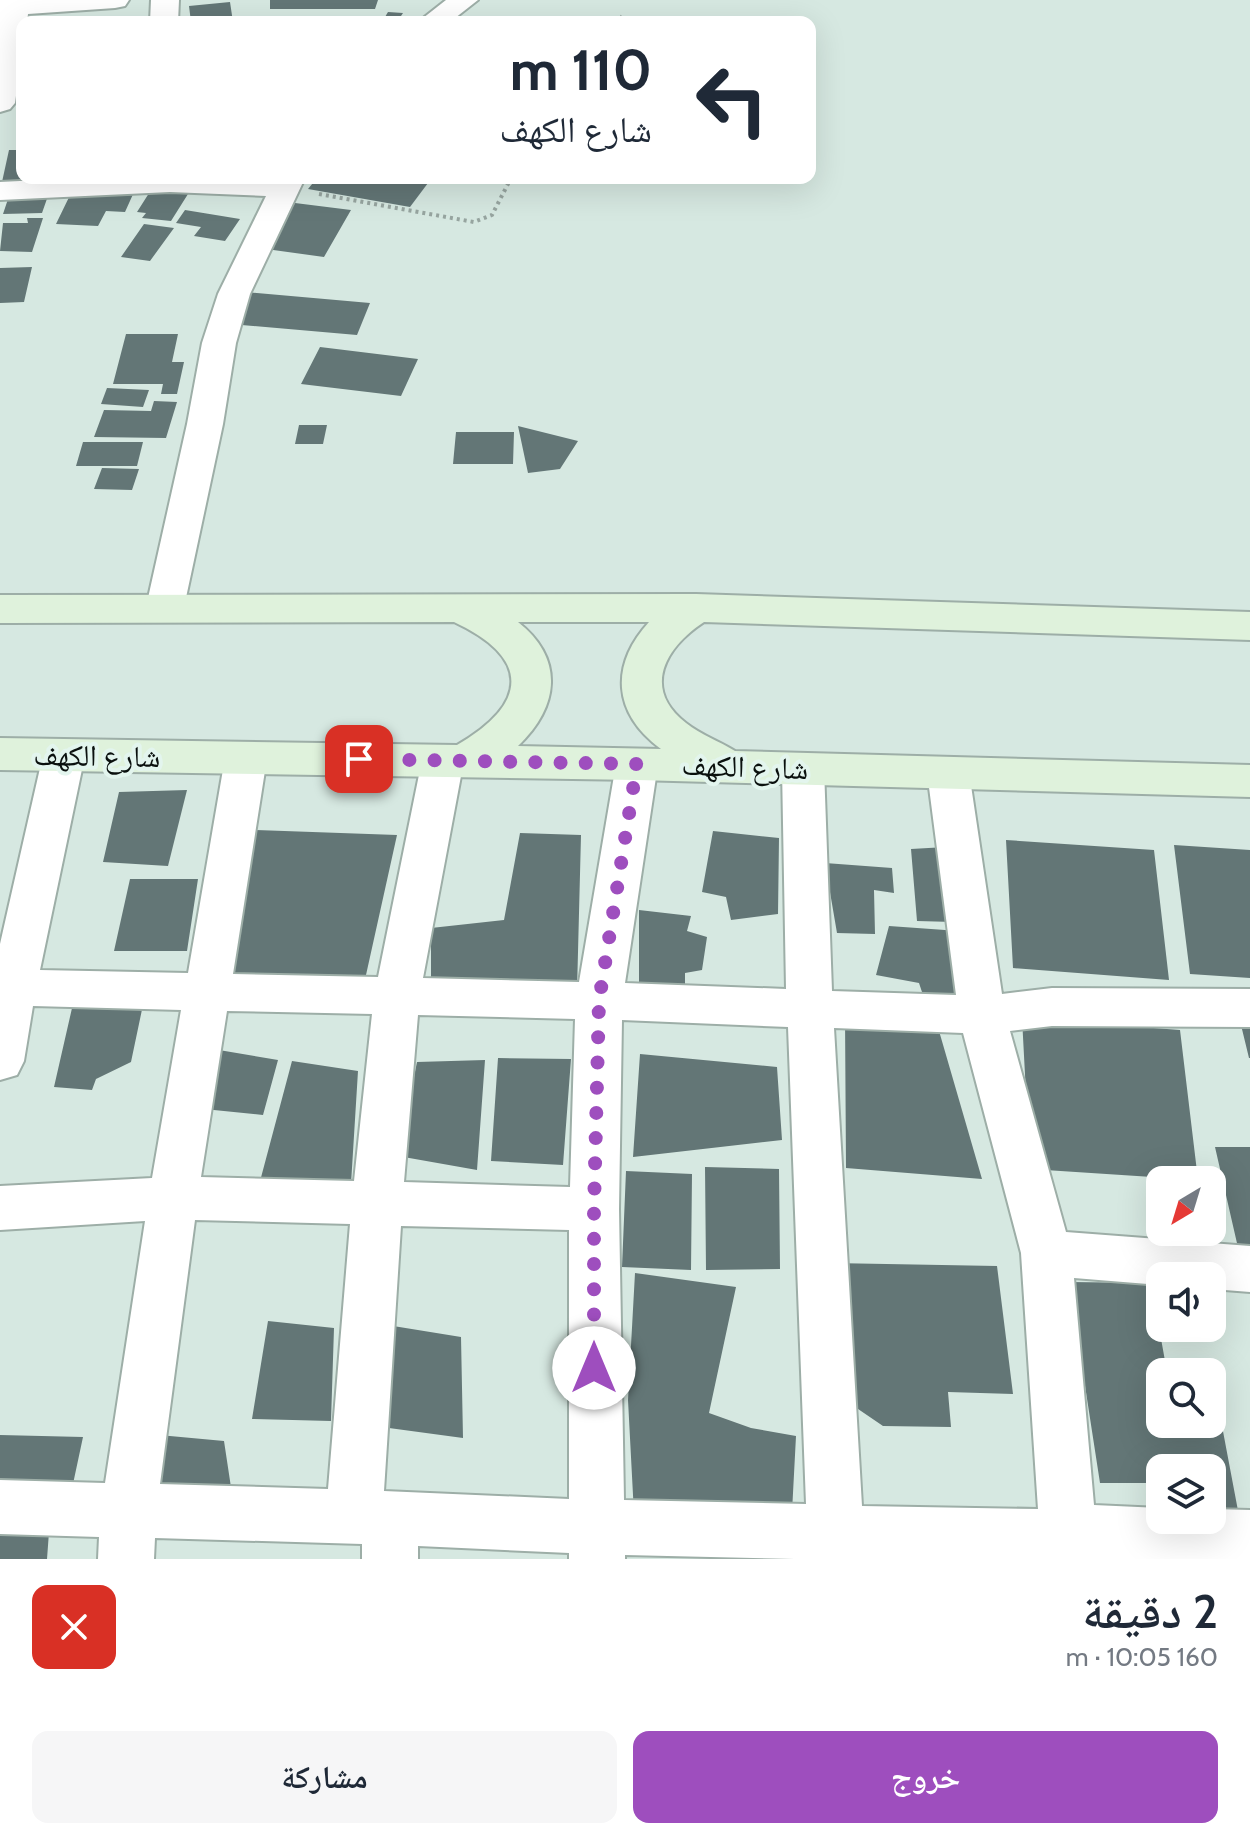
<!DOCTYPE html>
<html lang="ar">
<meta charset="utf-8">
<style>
body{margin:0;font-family:Cabin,"Noto Naskh Arabic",sans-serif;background:#f6f6f7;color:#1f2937;direction:rtl;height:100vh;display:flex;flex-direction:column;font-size:30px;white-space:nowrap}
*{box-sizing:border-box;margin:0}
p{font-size:26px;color:#747a83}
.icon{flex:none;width:44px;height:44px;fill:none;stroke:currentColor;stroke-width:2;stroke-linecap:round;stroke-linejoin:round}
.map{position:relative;height:1559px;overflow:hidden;direction:ltr}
.side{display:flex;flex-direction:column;background:#fff;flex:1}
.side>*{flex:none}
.guide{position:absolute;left:16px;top:16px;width:800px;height:168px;border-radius:16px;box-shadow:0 8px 32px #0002;direction:rtl;background:#fff;color:#1f2937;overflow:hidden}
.needle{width:52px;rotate:218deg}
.buttons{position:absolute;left:1146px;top:1166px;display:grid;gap:16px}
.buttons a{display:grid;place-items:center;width:80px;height:80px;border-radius:16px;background:#fff;box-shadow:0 8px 32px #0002;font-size:40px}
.pin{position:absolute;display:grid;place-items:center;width:68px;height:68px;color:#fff;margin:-34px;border-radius:16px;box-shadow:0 4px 12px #0006}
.me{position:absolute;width:88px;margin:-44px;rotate:0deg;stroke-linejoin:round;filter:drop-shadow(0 0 6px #0008)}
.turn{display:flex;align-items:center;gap:28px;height:168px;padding:0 32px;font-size:36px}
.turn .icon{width:104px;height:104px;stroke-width:2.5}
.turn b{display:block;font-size:56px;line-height:68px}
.round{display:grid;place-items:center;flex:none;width:84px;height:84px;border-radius:16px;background:#f6f6f7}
.head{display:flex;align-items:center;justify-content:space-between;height:136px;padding:0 32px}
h1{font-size:48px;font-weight:600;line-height:60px}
.primary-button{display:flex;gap:16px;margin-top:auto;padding:16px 32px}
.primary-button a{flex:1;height:92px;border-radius:16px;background:#9e4ebe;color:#fff;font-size:32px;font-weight:600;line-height:92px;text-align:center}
.primary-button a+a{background:#f6f6f7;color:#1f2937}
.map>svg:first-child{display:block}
</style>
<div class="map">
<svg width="1250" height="1559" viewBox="0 0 1250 1559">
<rect width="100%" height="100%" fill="#d6e8e1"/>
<path fill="#637676" d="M270,0H378L375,9H270Z
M230,2L233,22H191L189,6Z
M388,12L403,13L397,22H382Z
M59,16L100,20V22H62Z
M261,18L317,19V22H260Z
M9,150H22V181L2,182Z
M317,178H401L428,183L410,207L308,189Z
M73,189L134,192L125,212L106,211L98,226L56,224Z
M151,190L188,194L171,221L142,218L146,213L137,212Z
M10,193H49L42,213L3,214Z
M295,203L351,210L324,257L266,249Z
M185,210L240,219L225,241L194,236L201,227L176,223Z
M27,218H43L32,252L0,251L3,223H28Z
M144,224L174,228L150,261L121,257Z
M32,267L24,302L0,303V268Z
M246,292L370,303L357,335L230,324Z
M126,334H178L172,362H184L177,394H161L163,384H113Z
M320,347L418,359L401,396L301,384Z
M107,388L149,390L143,407L101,404Z
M154,401L177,402L166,438L94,437L104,410L151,411Z
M299,425H327L323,444H295Z
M518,426L578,441L560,469L528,473Z
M456,432H514L513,464H453Z
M83,442H143L137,466H76Z
M102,468L139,469L132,490L94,489Z
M187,790L168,866L103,862L119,792Z
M256,830L397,835L364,984L231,974Z
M713,831L779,838L778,914L731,920L726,897L702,892Z
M520,833L581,835L577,991L431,986V928L504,920Z
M1006,840L1154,850L1169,980L1013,968Z
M1174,845L1250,850V978L1190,974Z
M946,847L954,922L917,921L911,849Z
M825,863L892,868L894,893L874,890L875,934L837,933Z
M130,879H198L187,951H114Z
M639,910L691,916L687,931L707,937L702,970L685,973V996L639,993Z
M889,926L959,931L968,1003L925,1001L919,983L876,975Z
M75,995L144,1000L131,1062L96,1079L92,1090L54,1087Z
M845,1016L937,1024L982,1179L846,1168Z
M1022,1018L1180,1030L1198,1180L1030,1169Z
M1241,1025H1250V1058H1249Z
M213,1049L278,1060L263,1115L204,1109Z
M640,1054L777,1067L782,1140L633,1157Z
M498,1058L571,1059L563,1165L491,1161Z
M485,1060L477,1170L398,1156L417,1062Z
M292,1061L358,1071L351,1184L259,1185Z
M1215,1147H1250V1252H1239Z
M705,1167L779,1169L780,1269L706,1270Z
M626,1171L692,1174L691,1270L622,1267Z
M831,1263L997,1266L1013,1394L948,1392L951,1427L883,1426L839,1396Z
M635,1273L736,1287L709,1413L751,1428L796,1436L792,1512L634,1514L628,1400Z
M1069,1282L1151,1283L1167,1372H1160V1424L1222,1426L1239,1516H1212V1468H1160V1513L1153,1483H1100Z
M268,1321L334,1328L331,1421L252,1419Z
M387,1325L461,1337L463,1438L389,1428Z
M0,1435L83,1437L70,1498L0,1493Z
M159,1435L224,1441L232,1494L148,1492Z
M0,1532H49L47,1559H0Z"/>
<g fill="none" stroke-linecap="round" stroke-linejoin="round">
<defs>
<path id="minor" d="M0,0H129L125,6L115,8L28,14L27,22H22V53L15,103L10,109L0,112Z
M151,0H179L178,22H150Z
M446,0H478L450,22H418Z
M80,178H305L250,294L236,343L223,424L184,607L179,616L165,620L151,616L146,607L187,424L202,343L218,294L266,196L170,192L0,200V182Z
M64,740L79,744L85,755L40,970L188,973L225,758L231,747L246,743L261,747L267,758L233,974L378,977L422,760L428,749L443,745L458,749L464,760L423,978L579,982L616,764L622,753L637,749L652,753L658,764L625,983L786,989L782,768L788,757L803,753L818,757L824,768L832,991L956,995L927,772L933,761L948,757L963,761L969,772L1002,994L1052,988L1250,989V1027L1052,1026L1010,1031L1066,1232L1250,1246V1292L1212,1289V1276H1160V1285L1074,1278L1094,1505L1160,1508V1520H1212V1509L1250,1510V1559H795L625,1555V1559H569V1553L418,1546V1559H362V1544L155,1538L154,1559H98L99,1537L0,1534V1480L105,1483L145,1221L0,1230V1186L152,1178L181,1010L33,1006L24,1061L17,1075L0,1080V944L43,755L49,744ZM227,1011L372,1014L354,1181L201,1177ZM418,1015L575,1019L570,1187L404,1182ZM622,1020L788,1027L806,1504L624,1500L619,1209ZM834,1028L963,1033L1021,1253L1038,1509L862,1506ZM195,1220L350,1224L328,1489L160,1484ZM401,1226L569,1230V1499L384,1491Z"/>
<path id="secondary" d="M696,594L1250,612V640L704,622C666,647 641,688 686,723C701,735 719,741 735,751L1250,765V797L637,780L0,770V738L457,745C529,703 531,658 454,622L0,623V595ZM518,622H649C610,665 612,713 661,749L518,746C559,707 565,659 518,622Z"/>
</defs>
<use href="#minor" stroke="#9daea7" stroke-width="4"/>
<use href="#secondary" stroke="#9daea7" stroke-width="4"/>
<path stroke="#97a5a0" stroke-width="4" stroke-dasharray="3 4" stroke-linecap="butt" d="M617,22L622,16
M319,194L474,222L492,215L511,178"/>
<use href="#minor" fill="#fff" fill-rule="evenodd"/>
<use href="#secondary" fill="#dff2dc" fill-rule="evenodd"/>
</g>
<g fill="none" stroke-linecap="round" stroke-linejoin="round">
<path stroke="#9e4ebe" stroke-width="14" stroke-dasharray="0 25.2" d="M359,759L637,764L599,1001L594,1209V1368"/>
</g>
<g text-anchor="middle" stroke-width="8" stroke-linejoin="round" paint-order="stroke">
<g font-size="30" fill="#0a100e" stroke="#e3f5ee">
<text transform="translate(97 756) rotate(1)" y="10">شارع الكهف</text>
<text transform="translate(745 767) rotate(2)" y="10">شارع الكهف</text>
</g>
</g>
</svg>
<div class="buttons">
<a><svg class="needle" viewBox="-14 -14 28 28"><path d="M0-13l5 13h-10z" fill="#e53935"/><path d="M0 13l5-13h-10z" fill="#747a83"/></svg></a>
<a><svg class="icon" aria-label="sound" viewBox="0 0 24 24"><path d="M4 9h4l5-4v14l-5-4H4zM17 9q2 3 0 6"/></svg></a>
<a><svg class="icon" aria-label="search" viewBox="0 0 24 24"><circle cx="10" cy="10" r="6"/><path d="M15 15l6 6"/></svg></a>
<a><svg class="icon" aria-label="layers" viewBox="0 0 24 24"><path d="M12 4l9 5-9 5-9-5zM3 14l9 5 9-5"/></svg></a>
</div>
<div class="pin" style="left:359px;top:759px;background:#d93025"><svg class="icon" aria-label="arrive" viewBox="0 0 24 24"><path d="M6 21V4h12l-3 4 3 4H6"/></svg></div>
<svg class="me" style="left:594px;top:1368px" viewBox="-20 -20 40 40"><circle r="19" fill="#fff"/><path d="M0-13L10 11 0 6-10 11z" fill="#9e4ebe"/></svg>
<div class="guide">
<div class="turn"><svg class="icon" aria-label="left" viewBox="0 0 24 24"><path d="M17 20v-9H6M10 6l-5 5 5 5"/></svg><div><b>110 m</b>شارع الكهف</div></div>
</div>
</div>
<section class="side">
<div class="head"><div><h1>2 دقيقة</h1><p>160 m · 10:05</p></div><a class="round" style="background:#d93025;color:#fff"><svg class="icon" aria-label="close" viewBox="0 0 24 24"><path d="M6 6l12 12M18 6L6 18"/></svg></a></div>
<div class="primary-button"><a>خروج</a><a>مشاركة</a></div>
</section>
